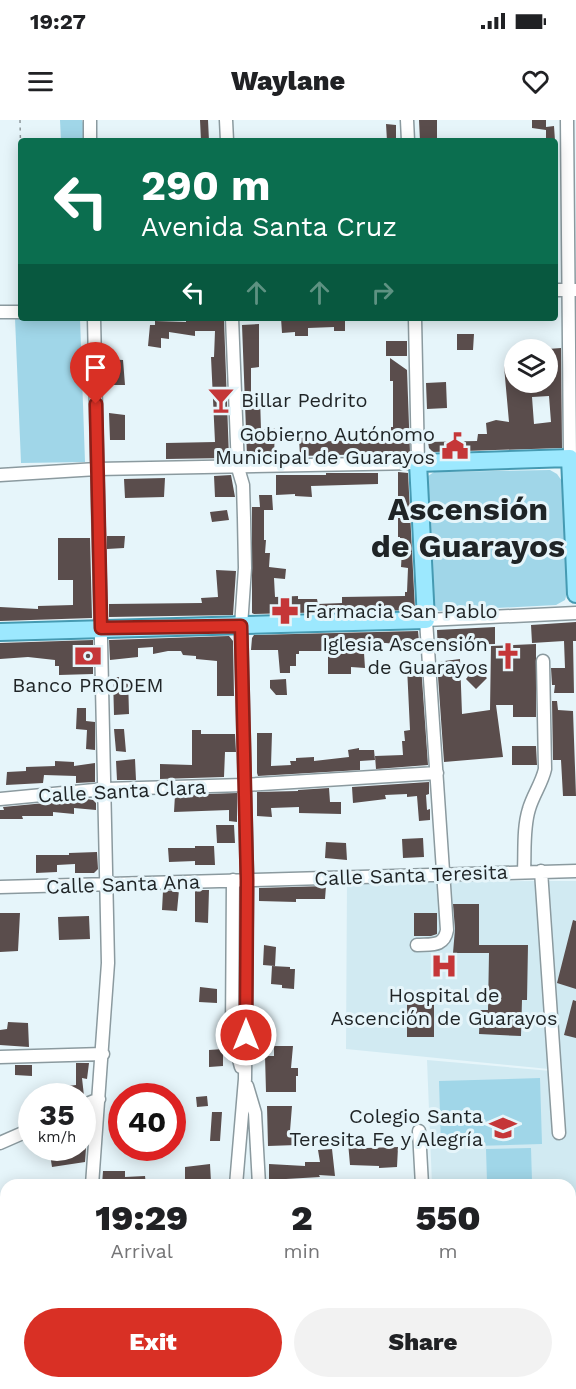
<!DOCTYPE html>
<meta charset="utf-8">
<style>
body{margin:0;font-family:"Work Sans",sans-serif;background:#f2f2f2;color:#202124;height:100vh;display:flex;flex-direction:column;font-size:22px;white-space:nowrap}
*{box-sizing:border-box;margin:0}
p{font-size:20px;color:#757577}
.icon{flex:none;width:33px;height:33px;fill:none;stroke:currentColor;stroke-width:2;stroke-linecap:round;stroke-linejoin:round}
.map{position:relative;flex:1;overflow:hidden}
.details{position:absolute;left:0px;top:1059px;width:576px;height:210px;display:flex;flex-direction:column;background:#fff;border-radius:18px 18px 0 0;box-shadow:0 3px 15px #0003}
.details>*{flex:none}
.guide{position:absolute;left:18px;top:18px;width:540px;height:183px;border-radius:6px;box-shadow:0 3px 15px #0003;background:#0b6e4f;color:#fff;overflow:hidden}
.buttons{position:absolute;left:504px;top:219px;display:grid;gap:12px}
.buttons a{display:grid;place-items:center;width:54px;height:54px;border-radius:50%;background:#fff;box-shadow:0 3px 15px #0003;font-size:30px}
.speed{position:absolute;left:18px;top:963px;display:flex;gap:12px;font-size:30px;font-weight:700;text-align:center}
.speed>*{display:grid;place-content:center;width:78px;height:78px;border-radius:50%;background:#fff;box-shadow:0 3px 15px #0003;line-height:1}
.speed small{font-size:15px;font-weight:400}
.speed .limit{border:9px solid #d22;background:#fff;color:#111}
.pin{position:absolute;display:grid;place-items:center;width:51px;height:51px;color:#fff;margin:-62px -26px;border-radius:50% 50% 50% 0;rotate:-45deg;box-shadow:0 0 6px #0007}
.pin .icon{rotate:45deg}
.me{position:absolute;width:66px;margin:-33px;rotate:0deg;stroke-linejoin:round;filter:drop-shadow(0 0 4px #0008)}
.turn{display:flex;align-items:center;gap:21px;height:126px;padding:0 24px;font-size:27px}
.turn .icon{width:78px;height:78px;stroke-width:2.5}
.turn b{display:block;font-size:42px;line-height:51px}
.lanes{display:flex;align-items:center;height:57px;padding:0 24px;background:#0003;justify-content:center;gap:30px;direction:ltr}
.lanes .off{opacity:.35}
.eta{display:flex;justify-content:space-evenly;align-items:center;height:102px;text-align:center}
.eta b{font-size:36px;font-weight:800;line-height:42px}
.action{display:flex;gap:12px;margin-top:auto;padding:12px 24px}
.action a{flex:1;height:69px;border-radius:36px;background:#d93025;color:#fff;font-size:24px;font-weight:800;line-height:69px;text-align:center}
.action a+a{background:#f2f2f2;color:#202124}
.status{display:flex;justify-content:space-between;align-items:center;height:42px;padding:0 30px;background:#fff;direction:ltr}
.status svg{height:16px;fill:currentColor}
header{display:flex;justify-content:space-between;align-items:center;height:78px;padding:0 24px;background:#fff;font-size:27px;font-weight:800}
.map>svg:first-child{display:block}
</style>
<div class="status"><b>19:27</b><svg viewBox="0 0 49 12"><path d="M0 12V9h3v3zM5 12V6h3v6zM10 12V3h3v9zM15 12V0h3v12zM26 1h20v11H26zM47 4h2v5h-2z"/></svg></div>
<header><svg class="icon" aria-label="menu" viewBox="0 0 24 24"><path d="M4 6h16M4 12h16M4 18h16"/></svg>Waylane<svg class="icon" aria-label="heart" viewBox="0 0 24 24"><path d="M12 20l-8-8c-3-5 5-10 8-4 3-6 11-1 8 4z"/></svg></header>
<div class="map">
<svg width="576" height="1269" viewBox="0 0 576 1269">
<rect width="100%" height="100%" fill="#e6f5fa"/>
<path fill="#d1eaf2" d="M536,761L549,949L346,929L347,762Z
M544,761H576V1155H570V1065H432L427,940L551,951Z"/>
<path fill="#a0d6e8" d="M60,0H82L89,21H61Z
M15,198H80L85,342L21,343Z
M550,350L557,354L564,364L569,466L565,480L556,485L439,491L434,488L424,364L428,356L434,352Z
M540,958L542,1024L441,1027L439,961Z
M531,1028L532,1061L487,1062L486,1029Z"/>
<path fill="#5a4d4c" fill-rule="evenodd" d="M200,0H208L209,21H201Z
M419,0H437V21H420Z
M532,0H546V10L532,8Z
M386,4L396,5V21H387Z
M554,6L555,21H546V7Z
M186,198H223L224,200L229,338L166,339V323L215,322L211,237H214L215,211H195V216L169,212V219L161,218V228L148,226L150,205H155V201L186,202Z
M281,198H345V211H334V207L308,208V216H295V212L282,213Z
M259,204V247L251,248V277H260L261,310L275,308L274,336H247L242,205Z
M457,214H474L473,230H457Z
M386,221H407V236H386Z
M561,228L562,328L433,332L429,328L428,322L477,321L478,314H487L486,303L496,300L509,302L504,246H514V262H548V229ZM549,276L551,302L534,304L532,277Z
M390,238L407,250L410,333L300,336L299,318L314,317V322L391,318V307H393V261H390Z
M108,239L123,240L125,265H108Z
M446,262L447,288L427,289L426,263Z
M109,293L125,295V320H110Z
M398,352L408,353L415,490L254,494L252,493V387H260L259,375H272L273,390H264V420H266L265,433H270L269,447L286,449L285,459L274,458L275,477L298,476V479H317L318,484L342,483V477L405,476V472H407L408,448L401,447L402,430H400V417H398Z
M326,353H378V364L311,366L312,377L295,376V374L276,375V355H326Z
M231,355L235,377H215L214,356Z
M165,358L164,377L125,378L124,359Z
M227,390L229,400L212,402L210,392Z
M107,416H125L124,428L107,429Z
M58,418H90L92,498L0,501V487L38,489V486L73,485V460H58Z
M216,450L236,451L233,495L109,497V484L202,483L201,478L218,477Z
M576,502V521H573L574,573H554L555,565H552L551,548H565L564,521L532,523L531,505Z
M495,507V524L460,525V532H436V529L438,532L437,510Z
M418,511L420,532H408L409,525L374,522V533H364L365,548L351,547V554H328V531H299V534H296V546H290V553H280L278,530H251L252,518L254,515Z
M229,516L233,521L234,576H217V541L196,539V536L183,535L181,531H168L153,534V527L138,528V537L110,540L109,520Z
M93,520V554L59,555V546H55V540L28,537L0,539V523Z
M536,524V597H513V585H496L503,637L444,642L437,542L460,539L462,594L490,590L491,526Z
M421,545L428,645L376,649L375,636L403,635L402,621H405L404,611L410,610L407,547Z
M475,547L487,558L476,569L466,559Z
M113,557H128L129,594L114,595Z
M286,559L287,575H276L270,568V560Z
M552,581H557L558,590L573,591L576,676H563L561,640H553Z
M77,588H86V601L95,602V630L86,629L87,610L76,609Z
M114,609H124L126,632L116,631Z
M192,610H201V614H235L236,632H225L224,657L160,659V644L192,645Z
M257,613H272L271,646L291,645L290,641H296V638L314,637V641L349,637L348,630L359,628V630H374L375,640L360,641V650L258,656L257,653Z
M512,626H536L537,645H512Z
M135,639L136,660H117L116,641Z
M55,641L74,642V646L95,643V662L76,663V656L44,655L43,663L6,665L7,652L26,651V647L55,646Z
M429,662V674L426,675L427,690L430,689V700L419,701L417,676L407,677V674L385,675L386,679L353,683L352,667Z
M329,668L330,682H341V694L299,693V687L271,688L272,697L257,696V672L298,671V670Z
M237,673V702L229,701V690L174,692L175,675Z
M87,679L93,680L96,683V690L74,688V694L53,692V696H22L23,699H0V690H4L3,687Z
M216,705H234L235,723H217Z
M423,718L424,737L403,738L402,719Z
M326,722L346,723L347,740L325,738Z
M195,726H214L215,745H195V741L169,742L168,728H195Z
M97,732L98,749L94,753H75V744L57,745V752L36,753V735H69V733Z
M326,766L325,779H296V782L259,781V768Z
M179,770L177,791L162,790L163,771Z
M195,770H209L208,803L195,802Z
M453,784H479V825H528L527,880H522L521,916L479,914L480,890H488L489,833H453L455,809Z
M0,793H20L18,831L0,832Z
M414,793H437V814L431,816H414Z
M89,796L90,819L59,820L58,797Z
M573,800L576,801V869L557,863Z
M264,825L276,827L275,846L263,845Z
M272,846L290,847V849H295L294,869L282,868V865L271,864Z
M200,867L217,869V883L199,882Z
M573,880L576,881V918L564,915Z
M407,882H434V917H407Z
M8,902L28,903L29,927L0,925V910L7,909Z
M274,926H293L291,948H298V956H296V972H266L265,936H274Z
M223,929V946L209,947V930Z
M76,943H89L87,959L82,958L84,976H61L60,967L76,965Z
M15,945H32V956L15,955Z
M207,976L208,986L197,987L196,977Z
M267,986H292L290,1011H298L297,1025L268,1026Z
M212,992H222L220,1021H210Z
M366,1021V1028L398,1027L397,1047L379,1048V1046L350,1045L348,1022Z
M49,1028H86L85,1042L52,1047Z
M332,1029L335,1056L319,1055L320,1057L269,1060V1044L305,1046V1042H320L318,1030Z
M210,1044L211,1062H185V1047Z
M103,1051H125V1057L145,1056L146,1065H102Z"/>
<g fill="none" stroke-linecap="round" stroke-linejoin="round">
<defs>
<path id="minor" d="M90,0V21
M226,0L227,21
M407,0L408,21
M567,0L570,338H576
M555,170H575
M0,192H21
M232,198L238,348L243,365L244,398L245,448L241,506L247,760L245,959L236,1065
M0,355L97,349L418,343L415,198
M0,679L105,669L244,665L437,653
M524,751C525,731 523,708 529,689C533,675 542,663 545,649L543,541
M541,751L559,1013
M233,760L232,913L241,947
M0,767L576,751
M417,825C432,824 444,827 447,810L426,500L576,493
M0,937L103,934
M247,966L255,993L259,1065
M82,986L99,979
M419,1011L422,1065
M0,1023L32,1009
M92,1065L108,843L94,198
M0,1090L6,1089
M570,1217H576
M0,1237H6
M248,1263V1269
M420,1269V1263"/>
<path id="major" d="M0,512L426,500L418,343L570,338L576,474"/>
</defs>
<use href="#minor" stroke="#8b9a9f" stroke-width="15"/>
<use href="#major" stroke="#459ab2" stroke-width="20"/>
<path stroke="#8c969a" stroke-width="1.5" stroke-dasharray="3 4.5" stroke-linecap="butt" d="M20,0L21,48"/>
<use href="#minor" stroke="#fff" stroke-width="12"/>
<use href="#major" stroke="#9ce8fe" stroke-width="16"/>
</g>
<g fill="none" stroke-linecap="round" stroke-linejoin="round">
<defs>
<path id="route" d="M96,284L101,508L241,506L247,760L246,915"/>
</defs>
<use href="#route" stroke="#8d1f18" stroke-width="15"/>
<use href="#route" stroke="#d93025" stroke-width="10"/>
</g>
<defs>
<symbol id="bar-bare" viewBox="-9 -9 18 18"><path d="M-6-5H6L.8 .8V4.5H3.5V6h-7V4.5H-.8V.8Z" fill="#c53638" stroke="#e6f5fa" stroke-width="2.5" paint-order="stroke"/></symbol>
<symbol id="civic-bare" viewBox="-9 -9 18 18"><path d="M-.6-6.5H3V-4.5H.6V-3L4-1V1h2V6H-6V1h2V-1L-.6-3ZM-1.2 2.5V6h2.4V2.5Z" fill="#c53638" stroke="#e6f5fa" stroke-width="2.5" paint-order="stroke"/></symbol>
<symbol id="pharmacy-bare" viewBox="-9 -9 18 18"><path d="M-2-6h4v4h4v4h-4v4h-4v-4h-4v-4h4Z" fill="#c53638" stroke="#e6f5fa" stroke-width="2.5" paint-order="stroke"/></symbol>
<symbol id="bank-bare" viewBox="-9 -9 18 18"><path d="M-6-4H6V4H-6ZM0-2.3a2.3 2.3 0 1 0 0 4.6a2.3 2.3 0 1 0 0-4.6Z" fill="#c53638" stroke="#e6f5fa" stroke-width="2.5" paint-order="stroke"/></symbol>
<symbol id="church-bare" viewBox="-9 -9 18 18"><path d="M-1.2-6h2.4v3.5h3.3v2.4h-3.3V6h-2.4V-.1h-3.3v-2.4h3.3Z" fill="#c53638" stroke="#e6f5fa" stroke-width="2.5" paint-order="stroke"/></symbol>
<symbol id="hospital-bare" viewBox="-9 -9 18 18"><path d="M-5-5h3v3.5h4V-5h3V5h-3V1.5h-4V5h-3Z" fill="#c53638" stroke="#e6f5fa" stroke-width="2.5" paint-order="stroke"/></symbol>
<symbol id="school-bare" viewBox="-9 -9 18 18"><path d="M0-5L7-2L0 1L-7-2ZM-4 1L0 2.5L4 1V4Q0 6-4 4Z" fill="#c53638" stroke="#e6f5fa" stroke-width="2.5" paint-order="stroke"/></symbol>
</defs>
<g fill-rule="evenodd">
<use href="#bar-bare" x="202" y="261" width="38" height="38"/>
<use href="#civic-bare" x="436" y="307" width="38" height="38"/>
<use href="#pharmacy-bare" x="266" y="472" width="38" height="38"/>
<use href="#bank-bare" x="69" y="517" width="38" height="38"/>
<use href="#church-bare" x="489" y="517" width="38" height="38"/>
<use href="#hospital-bare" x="425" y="827" width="38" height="38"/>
<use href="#school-bare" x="484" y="989" width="38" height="38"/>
</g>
<g text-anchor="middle" stroke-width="6" stroke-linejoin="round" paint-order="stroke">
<g font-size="20" fill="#1f2426" stroke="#e6f5fa" text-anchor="end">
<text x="241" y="287" text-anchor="start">Billar Pedrito</text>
<text x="435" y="321">Gobierno Autónomo<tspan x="435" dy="23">Municipal de Guarayos</tspan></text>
<text x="305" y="498" text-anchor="start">Farmacia San Pablo</text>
<text x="488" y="531">Iglesia Ascensión<tspan x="488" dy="23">de Guarayos</tspan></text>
<text x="88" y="572" text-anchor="middle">Banco PRODEM</text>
<text x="444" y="882" text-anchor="middle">Hospital de<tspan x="444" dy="23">Ascención de Guarayos</tspan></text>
<text x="483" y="1003">Colegio Santa<tspan x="483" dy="23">Teresita Fe y Alegría</tspan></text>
</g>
<g font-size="20" fill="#1f2426" stroke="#e6f5fa">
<text transform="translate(122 671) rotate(-3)" y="7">Calle Santa Clara</text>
<text transform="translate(411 755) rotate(-2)" y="7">Calle Santa Teresita</text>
<text transform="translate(123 764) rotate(-2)" y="7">Calle Santa Ana</text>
</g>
<g font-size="32" font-weight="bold" fill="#1f2426" stroke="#e6f5fa">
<text x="468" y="400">Ascensión<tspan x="468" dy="37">de Guarayos</tspan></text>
</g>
</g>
</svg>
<div class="buttons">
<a><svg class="icon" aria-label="layers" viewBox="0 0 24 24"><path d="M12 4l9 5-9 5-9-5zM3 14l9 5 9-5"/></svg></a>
</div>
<div class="speed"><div>35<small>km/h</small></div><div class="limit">40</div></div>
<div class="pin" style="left:96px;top:284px;background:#d93025"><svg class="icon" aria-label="arrive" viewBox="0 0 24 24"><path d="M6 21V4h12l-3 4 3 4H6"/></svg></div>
<svg class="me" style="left:246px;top:915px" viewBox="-20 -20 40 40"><circle r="17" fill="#d93025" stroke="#fff" stroke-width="3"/><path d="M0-11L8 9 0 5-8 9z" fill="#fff"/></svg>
<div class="guide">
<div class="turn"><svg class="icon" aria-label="left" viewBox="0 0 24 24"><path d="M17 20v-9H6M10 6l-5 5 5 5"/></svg><div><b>290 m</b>Avenida Santa Cruz</div></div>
<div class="lanes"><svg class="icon" aria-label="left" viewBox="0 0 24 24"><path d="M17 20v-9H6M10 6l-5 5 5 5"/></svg><svg class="icon off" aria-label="ahead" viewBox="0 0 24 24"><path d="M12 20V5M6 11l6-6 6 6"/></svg><svg class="icon off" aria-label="ahead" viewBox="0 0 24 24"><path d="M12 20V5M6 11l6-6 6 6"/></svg><svg class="icon off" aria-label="right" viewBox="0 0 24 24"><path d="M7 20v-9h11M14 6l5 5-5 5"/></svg></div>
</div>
<section class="details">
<div class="eta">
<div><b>19:29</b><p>Arrival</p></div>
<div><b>2</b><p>min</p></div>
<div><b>550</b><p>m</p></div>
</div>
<div class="action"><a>Exit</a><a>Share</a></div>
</section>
</div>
